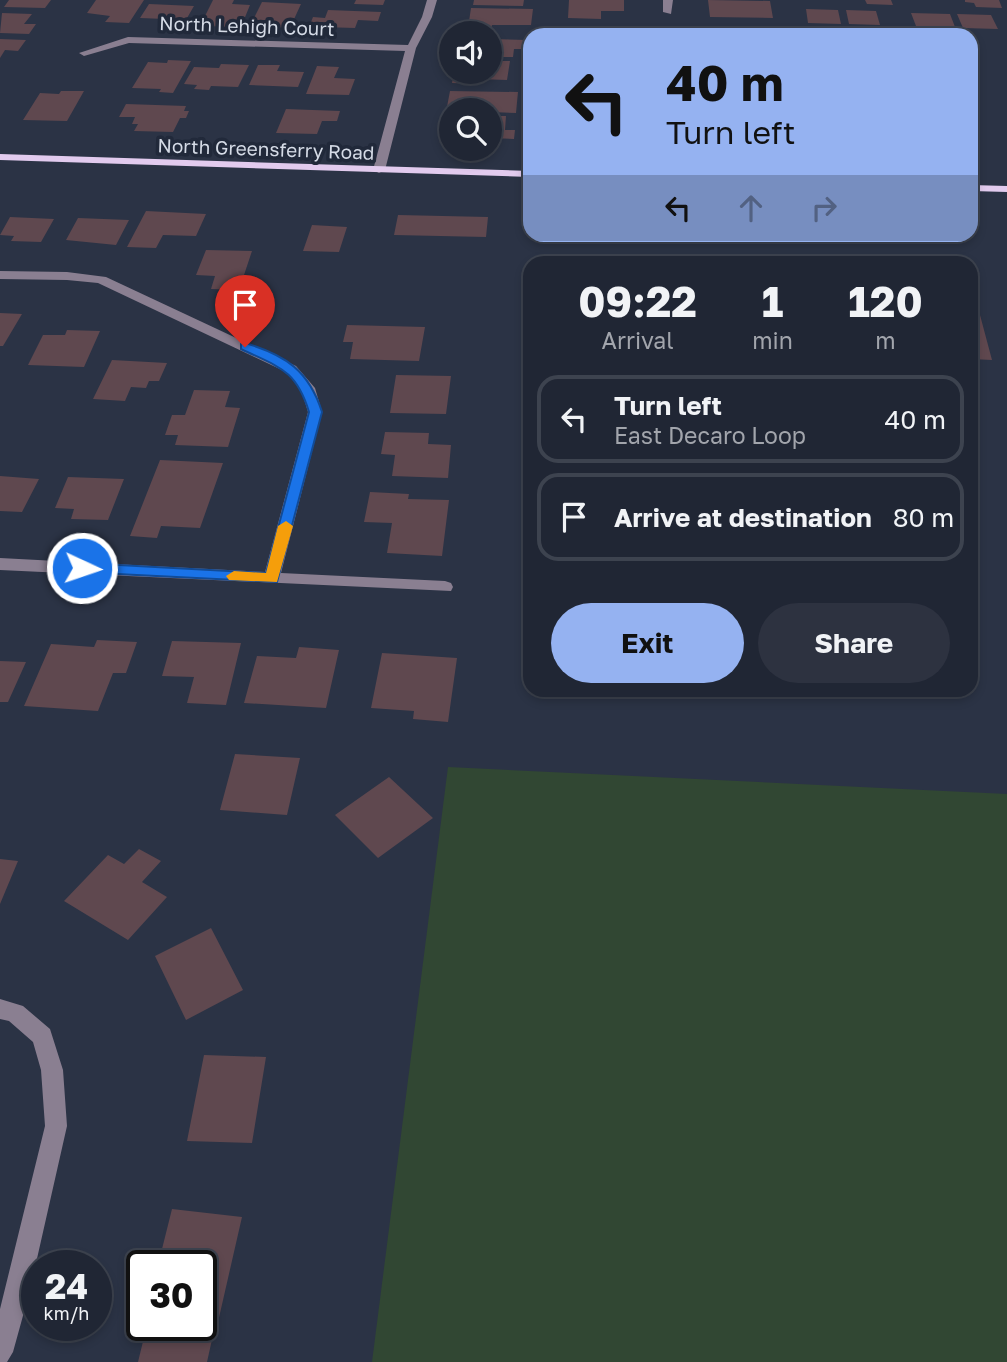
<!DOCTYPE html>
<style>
body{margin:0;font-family:"Golos Text",sans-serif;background:#2d3240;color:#f1f3f6;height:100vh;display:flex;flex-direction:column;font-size:26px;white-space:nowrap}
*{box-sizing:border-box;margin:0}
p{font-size:23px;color:#a2a5ac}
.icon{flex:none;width:38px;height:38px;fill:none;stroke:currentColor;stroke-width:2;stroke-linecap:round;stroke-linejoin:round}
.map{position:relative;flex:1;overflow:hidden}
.drawer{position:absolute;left:523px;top:256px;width:455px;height:441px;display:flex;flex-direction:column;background:#202634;border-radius:21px;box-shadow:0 4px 10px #0003,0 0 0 2px #3d434f}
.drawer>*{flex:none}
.hud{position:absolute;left:523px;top:28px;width:455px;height:214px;border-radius:21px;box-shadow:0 4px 10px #0003,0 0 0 2px #3d434f;background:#95b2f1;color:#111;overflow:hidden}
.controls{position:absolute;left:439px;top:21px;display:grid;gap:14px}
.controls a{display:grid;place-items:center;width:63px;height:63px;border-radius:50%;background:#202634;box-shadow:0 4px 10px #0003,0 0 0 2px #3d434f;font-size:35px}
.speed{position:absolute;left:21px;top:1250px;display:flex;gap:14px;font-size:35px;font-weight:700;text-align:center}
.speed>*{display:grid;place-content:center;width:91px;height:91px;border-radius:50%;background:#202634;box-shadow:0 4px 10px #0003,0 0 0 2px #3d434f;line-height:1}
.speed small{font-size:18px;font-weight:400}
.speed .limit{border:4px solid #111;border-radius:10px;background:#fff;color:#111}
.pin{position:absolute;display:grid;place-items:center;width:60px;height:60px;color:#fff;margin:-72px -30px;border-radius:50% 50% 50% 0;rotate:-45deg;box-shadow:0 0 7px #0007}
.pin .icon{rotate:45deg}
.me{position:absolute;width:77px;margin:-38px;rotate:93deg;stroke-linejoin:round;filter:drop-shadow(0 0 5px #0008)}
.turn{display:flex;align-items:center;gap:24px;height:147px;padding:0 28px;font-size:32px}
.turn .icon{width:91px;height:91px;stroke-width:2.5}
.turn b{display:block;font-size:49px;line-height:60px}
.lanes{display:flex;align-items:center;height:66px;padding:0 28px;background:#0003;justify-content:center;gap:35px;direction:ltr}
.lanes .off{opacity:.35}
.eta{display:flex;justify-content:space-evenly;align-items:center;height:119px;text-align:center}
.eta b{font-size:42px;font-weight:700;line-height:49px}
.primary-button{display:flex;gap:14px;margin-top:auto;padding:14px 28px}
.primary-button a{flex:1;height:80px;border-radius:42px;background:#95b2f1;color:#111;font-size:28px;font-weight:700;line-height:80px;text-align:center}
.primary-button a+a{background:#2d3240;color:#f1f3f6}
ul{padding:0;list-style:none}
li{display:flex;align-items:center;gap:21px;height:88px;margin:0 14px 10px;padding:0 14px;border:4px solid #3d434f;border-radius:21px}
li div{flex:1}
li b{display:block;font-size:26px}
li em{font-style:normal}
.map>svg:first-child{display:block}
</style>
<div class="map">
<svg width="1007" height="1362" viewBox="0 0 1007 1362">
<rect width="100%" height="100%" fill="#2b3345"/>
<path fill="#314733" d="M448,767L1007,794V1362H372Z"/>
<path fill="#5f484f" d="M9,0H51L45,8L4,7Z
M96,0H144L129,23L105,22L110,16L87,13Z
M213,0H234L232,4L250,5L241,27L200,26Z
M356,0H385L383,5L354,4Z
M474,0H524L523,6L473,5Z
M569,0H624V11H601V19L568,18Z
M708,0L770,1L773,18L710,17Z
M865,0H891L893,5L867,4Z
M965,0H999L1002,8L976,7L974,3L965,2Z
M262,2L301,4L290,28L268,27L271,21L253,20Z
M149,4L194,6L183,25L162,24L165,19L140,18Z
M471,8L533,9L531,25H492L491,29L468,28Z
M806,9L838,10L841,24L808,23Z
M328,10L381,12L378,21L358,20L355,28L322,27L324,23L311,22L313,17L325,18Z
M846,10L876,11L880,25L849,24Z
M2,13L32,14L24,24H36L29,34L0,33Z
M911,13L950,14L955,27L916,26Z
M957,14L991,15L998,29L963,28Z
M0,39L26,40L18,51L5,50L0,58Z
M490,39L528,40V49H514L513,57H490Z
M168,60L191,61L173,93L159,92L161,89L132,88L148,62L167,63Z
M490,61H510L507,80L478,79L477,84L452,83L454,72H490Z
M221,64L249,65L238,87L211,86L209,90L194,89L197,85L184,84L194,67L219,68Z
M258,65H280L277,71L304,72L298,87L249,85Z
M317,66L339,67L334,78L355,79L349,95L306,94Z
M61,91H84L67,121L23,120L40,93L59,94Z
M450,91L518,92L516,113L490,112V110L446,112Z
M126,104L186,106L184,111H189L186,118H180L173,132L134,131L138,124H132L135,117H119Z
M286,109L340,111L337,121H322L317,134L276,133Z
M490,116H506L505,130H515L514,139L490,138Z
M146,211L206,214L196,236L163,235L156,248L127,247Z
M398,215L488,217L486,237L394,235Z
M10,217L54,219L41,242L11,241L14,236L0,235Z
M78,218L129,220L116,245L66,240Z
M312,225L347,227L339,252L303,251Z
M206,250L252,251L239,290L211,289L215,276L196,275Z
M971,285H972L992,360L971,359Z
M0,313L22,314L3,346H0Z
M347,325L425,327L419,361L350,359L353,342H343Z
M67,330L100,331L84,367L28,365L43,335H65Z
M112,360L167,363L159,381H149L146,388L131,387L125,401L93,399Z
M396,375L451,376L446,414L390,413Z
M194,390L230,391L225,407L240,408L228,447L175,445L178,435H165L172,415H185Z
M385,432L429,433L428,444L451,445L448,478L392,476L395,455L381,454Z
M160,460L223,463L200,528L161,526L157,538L130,536Z
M0,476L39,479L22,512L0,511Z
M68,477L124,479L108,520L71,519L74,509L55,508Z
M370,492L409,494L408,499L449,500L442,556L387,553L392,523L364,522Z
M97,640L137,642L126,673H113L98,711L24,706L51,644L94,647Z
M172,641L241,643L226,705L187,703L194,677L162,676Z
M299,647L339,650L326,708L244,703L257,656L296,658Z
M382,653L457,658L448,722L413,719L414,711L371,708Z
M0,661L26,662L8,702H0Z
M235,754L300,758L287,815L220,810Z
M389,777L433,818L378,858L335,815Z
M139,849L161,861L142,882L167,897L128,940L64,901L108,855L124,864Z
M0,859L18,861L0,904Z
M211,928L243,990L186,1020L155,956Z
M204,1055L266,1057L252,1143L187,1141Z
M172,1209L242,1217L218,1322L201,1320V1265H158Z
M147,1325L215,1326L207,1362H138Z"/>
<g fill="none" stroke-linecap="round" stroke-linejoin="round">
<path fill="#8a7f91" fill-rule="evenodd" d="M427,0H437L432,17L416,48L385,170L379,173L373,170L405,51L129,43L84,56L79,53L128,37L408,45L422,17Z
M663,0H673L671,14L663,12Z
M0,271L67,272L106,277L296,366L315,388L322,412L281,573L445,581L451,583L453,587L451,591L0,570V558L265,572L308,412L301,389L286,372L98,283L67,280L0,279Z
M0,999L23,1006L50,1029L63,1070L67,1126L29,1294L13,1352L7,1362H0V1309L45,1126L41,1070L33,1042L9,1021L0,1019Z"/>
<path fill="#e2cbee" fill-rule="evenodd" d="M0,154L530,171V177L0,160Z
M971,185L1007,186V192L971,191Z"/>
</g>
<path fill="#1a73e8" stroke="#114b97" stroke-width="2" d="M245,343C286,355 309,371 322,412L277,582L77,572L74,568L82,563L266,573L309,412C296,369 278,367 241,349V344Z"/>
<path fill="#f59e0b" d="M286,521L293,526L277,582L229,580L226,576L234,571L266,573L278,526Z"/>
<g text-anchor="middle" stroke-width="7" stroke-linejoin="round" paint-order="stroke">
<g font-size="19" fill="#d5dbe6" stroke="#21293a">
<text transform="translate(247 26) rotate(2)" y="7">North Lehigh Court</text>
<text transform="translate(266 149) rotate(2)" y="7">North Greensferry Road</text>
</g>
</g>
</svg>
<div class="controls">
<a><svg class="icon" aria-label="sound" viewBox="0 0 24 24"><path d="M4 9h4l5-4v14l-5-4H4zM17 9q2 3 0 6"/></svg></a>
<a><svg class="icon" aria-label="search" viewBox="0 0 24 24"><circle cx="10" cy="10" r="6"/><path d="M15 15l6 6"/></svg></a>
</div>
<div class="speed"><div>24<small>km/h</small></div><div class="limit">30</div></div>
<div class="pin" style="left:245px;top:347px;background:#d93025"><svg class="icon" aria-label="arrive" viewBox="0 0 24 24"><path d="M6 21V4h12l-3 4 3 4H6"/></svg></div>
<svg class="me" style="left:82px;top:568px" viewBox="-20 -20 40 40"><circle r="17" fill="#1a73e8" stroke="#fff" stroke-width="3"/><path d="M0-11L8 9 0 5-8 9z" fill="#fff"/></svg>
<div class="hud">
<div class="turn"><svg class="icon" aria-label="left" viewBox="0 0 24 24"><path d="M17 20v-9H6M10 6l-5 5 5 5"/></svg><div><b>40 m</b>Turn left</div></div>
<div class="lanes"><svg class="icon" aria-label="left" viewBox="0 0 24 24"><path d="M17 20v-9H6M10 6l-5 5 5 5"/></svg><svg class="icon off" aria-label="ahead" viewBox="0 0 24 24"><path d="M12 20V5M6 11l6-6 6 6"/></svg><svg class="icon off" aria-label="right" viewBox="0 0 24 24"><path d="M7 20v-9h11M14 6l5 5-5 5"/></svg></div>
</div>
<section class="drawer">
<div class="eta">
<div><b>09:22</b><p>Arrival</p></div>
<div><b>1</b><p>min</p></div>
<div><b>120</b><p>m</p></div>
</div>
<ul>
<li><svg class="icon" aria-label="left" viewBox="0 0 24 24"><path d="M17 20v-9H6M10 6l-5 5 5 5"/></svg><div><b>Turn left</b><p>East Decaro Loop</p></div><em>40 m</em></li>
<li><svg class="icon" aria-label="arrive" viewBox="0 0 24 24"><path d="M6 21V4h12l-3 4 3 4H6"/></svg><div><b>Arrive at destination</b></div><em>80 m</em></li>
</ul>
<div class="primary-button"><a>Exit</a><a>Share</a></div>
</section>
</div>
